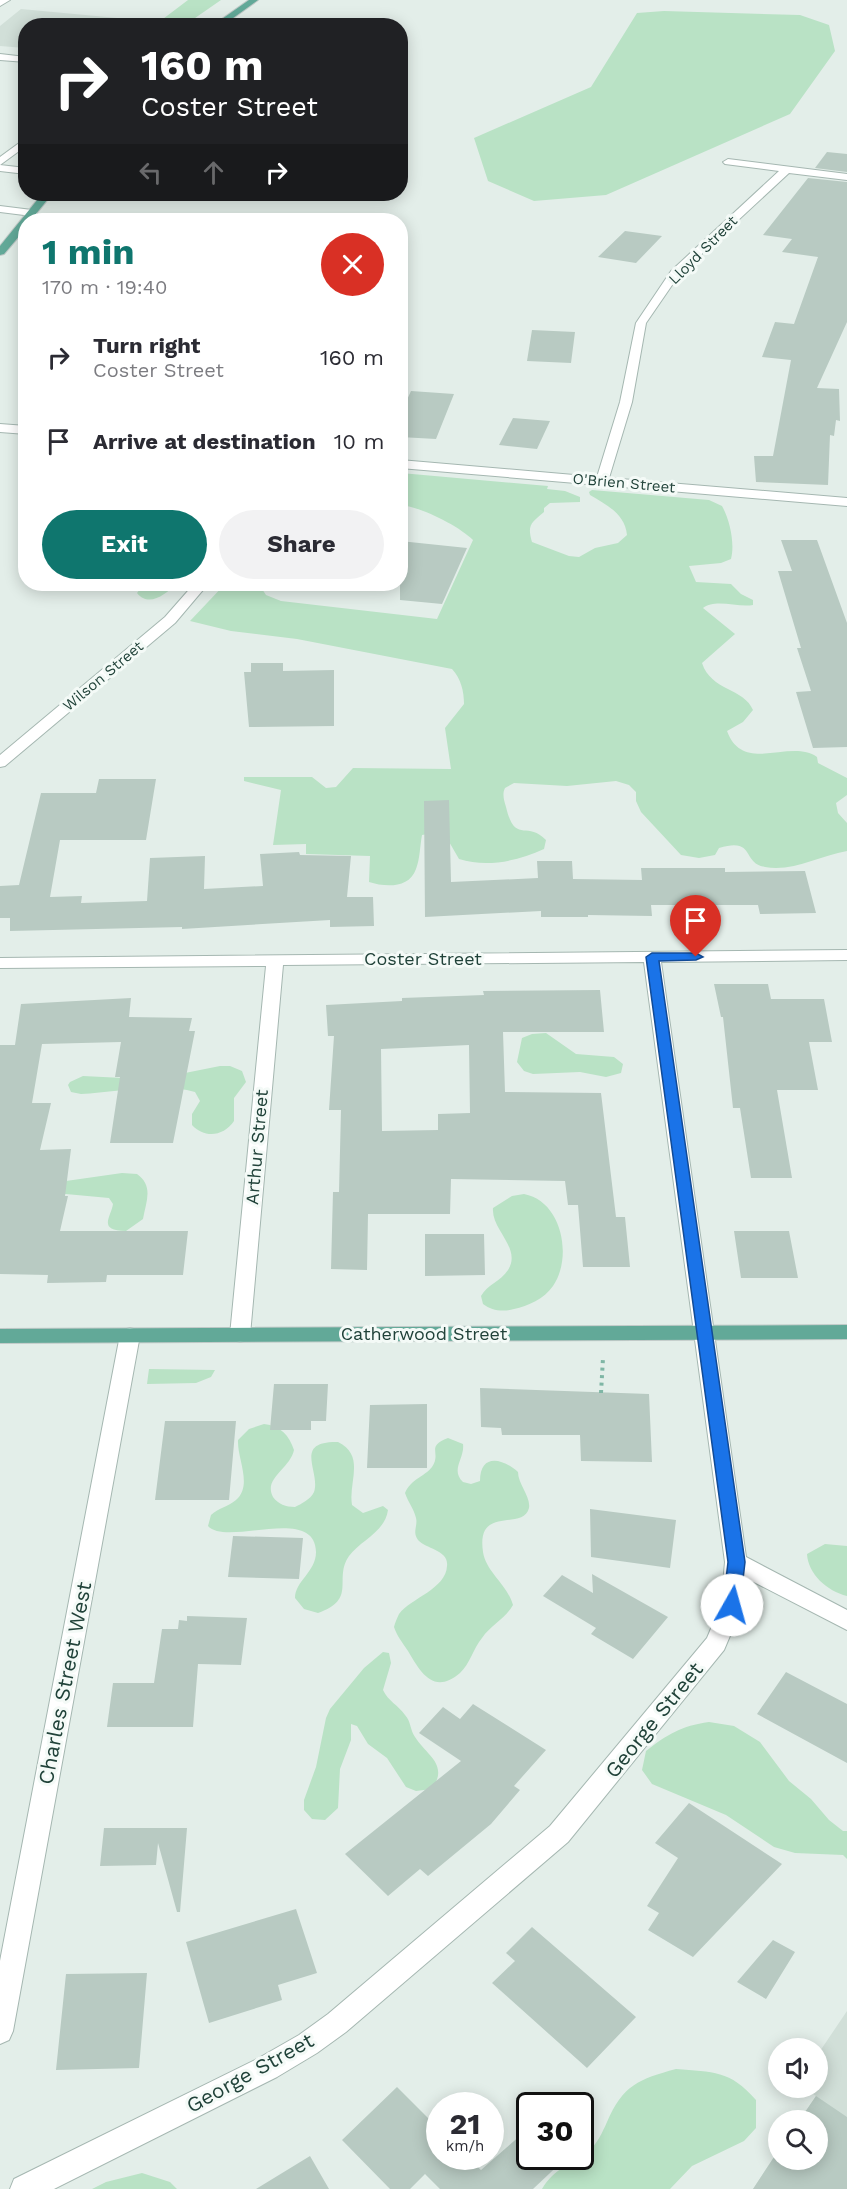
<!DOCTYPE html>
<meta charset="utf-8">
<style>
body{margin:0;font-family:"Work Sans",sans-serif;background:#f2f2f3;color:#2b2b33;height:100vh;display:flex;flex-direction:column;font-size:22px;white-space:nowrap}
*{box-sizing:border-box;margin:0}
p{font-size:20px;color:#7c7c81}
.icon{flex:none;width:33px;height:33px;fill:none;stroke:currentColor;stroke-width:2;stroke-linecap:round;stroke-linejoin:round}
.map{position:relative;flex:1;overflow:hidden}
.drawer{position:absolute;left:18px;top:213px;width:390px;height:378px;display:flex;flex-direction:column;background:#fff;border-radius:24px;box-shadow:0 3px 15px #0003}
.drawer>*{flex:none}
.guide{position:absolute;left:18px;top:18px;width:390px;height:183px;border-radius:24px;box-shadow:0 3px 15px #0003;background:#202124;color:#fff;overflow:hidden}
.tools{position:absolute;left:768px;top:2038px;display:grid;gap:12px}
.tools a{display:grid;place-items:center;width:60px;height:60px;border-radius:50%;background:#fff;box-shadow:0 3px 15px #0003;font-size:30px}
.speed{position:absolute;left:426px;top:2092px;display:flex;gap:12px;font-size:30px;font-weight:700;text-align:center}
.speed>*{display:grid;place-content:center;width:78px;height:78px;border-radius:50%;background:#fff;box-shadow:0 3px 15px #0003;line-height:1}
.speed small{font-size:15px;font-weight:400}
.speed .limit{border:3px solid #111;border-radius:9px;background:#fff;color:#111}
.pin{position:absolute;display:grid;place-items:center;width:51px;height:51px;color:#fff;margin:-62px -26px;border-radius:50% 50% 50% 0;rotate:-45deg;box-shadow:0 0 6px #0007}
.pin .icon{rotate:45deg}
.me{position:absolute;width:66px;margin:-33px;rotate:7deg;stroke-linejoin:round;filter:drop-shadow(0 0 4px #0008)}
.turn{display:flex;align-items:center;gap:21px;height:126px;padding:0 24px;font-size:27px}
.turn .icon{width:78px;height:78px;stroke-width:2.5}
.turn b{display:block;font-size:42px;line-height:51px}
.lanes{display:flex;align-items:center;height:57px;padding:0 24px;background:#0003;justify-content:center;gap:30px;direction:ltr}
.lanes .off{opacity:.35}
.round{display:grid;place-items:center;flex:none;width:63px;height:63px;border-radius:32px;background:#f2f2f3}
.head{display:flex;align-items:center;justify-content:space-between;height:102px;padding:0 24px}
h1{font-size:36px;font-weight:700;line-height:45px;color:#0f766e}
.button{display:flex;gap:12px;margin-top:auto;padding:12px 24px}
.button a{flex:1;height:69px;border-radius:36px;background:#0f766e;color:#fff;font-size:24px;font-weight:700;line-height:69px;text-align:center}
.button a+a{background:#f2f2f3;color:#2b2b33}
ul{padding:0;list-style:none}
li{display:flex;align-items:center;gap:18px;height:84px;padding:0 24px}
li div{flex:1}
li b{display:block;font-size:22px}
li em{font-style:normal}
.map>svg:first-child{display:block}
</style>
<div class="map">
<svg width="847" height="2189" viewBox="0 0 847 2189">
<rect width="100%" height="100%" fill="#e3eee9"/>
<path fill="#d1dfd8" d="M21,9L128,19L135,25L26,26L25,48L0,46V26Z
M847,2011V2189H753L778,2151V2160H818V2121H799L816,2096L804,2088H818V2054Z"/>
<path fill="#b9e2c5" d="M188,0H221L185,25H155Z
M664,11L800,15L829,25L835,51L790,114L606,195L534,201L488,181L474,138L591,87L637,13Z
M401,473L548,486L547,489L565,491L580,497V502L550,503L544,508V512C531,523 527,525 532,542L569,556L579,557L595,548L618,543L627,535C625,514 607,505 590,495L589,492L592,490L709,500L722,506C730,520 735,544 731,559L721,563L689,566L696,582L731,584L741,594L753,600V605C738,608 716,598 703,608L735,634L702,663C711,691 744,688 753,710L743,722L727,731C743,775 790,738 817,757L818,763L847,778V795L836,803L838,813L847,823V851C819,856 793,872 765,867C741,863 756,837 719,848L715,855L699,858L681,855L641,812L636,801V792L629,785L616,781L567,786L514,783L505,788C502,794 504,800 506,807C515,845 527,820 546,840L544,849C517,861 487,868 459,859L448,840L440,832L422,835C420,845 420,859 416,869C409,889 385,887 369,882L370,856L306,854V844L273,845L281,790L244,781V777H312L326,788L336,787L353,768L451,769L445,728L464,704C464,691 461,679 452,669L297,639L231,631L190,621L225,584H263L262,589L266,595L281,601L437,619L473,540C459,526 421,507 401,505Z
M144,584H176C166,594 149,608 137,593Z
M546,1033L576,1054L614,1057L623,1064L621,1073L606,1077L580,1072L533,1074L524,1071L517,1062L522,1038L532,1034Z
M220,1066H230L242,1071L246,1082L234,1098V1121C224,1136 205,1139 192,1125V1114L200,1101L195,1092C163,1082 115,1092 81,1094L71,1092L68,1085L70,1082L83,1076L123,1078L175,1075Z
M122,1173L137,1174C154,1186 146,1202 143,1219L126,1231C97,1231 111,1217 113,1204L109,1198L55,1193L66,1181Z
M524,1194C562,1201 573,1257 553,1286C544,1299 528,1306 514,1309C503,1312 492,1311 483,1304L481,1296C487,1285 501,1281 508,1270C522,1248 491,1230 493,1208L512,1196Z
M149,1369L215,1370L211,1377L196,1383L147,1384Z
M264,1424C281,1426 289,1435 294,1450C290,1469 263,1478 273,1497C278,1504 286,1507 295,1507C301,1504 311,1499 314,1492C321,1472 292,1441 338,1442C366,1456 348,1482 352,1505L363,1513L383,1506L388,1510C385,1532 361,1540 349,1556C333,1579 358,1599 318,1613L304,1609L295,1598C295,1581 316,1572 316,1552C315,1504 227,1547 208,1526L211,1515C218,1508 228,1507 236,1500C253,1485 237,1459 238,1440L249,1429Z
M448,1438L463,1444C465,1458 450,1470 463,1482L471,1484L480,1481C480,1454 501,1457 518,1472C518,1484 531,1497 529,1508C523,1532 476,1504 483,1552C486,1572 507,1584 513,1605C505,1619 491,1625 482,1638C473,1649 470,1664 460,1673C433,1696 420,1671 408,1651C402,1642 397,1636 394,1627C395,1623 397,1618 399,1614C411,1598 446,1589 447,1566C449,1550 426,1549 418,1540C412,1532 418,1526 416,1518C414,1509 408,1502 405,1493C411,1479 424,1477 432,1467C442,1452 425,1447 448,1438Z
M825,1544L847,1546V1596C827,1591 808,1574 807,1554Z
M383,1652L389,1653L391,1663L383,1690C388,1701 398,1705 405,1715C411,1721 410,1730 415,1737C427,1756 449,1764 432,1789L416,1791L406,1787L387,1758L368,1744L357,1726L351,1724V1740L340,1769L338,1808L325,1820L312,1819L304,1810V1800L316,1767L326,1718L330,1709L364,1668Z
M709,1722L734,1726L760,1742L789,1781L811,1799L829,1820L843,1831H847V1859L843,1855L795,1853L774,1847L726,1815L652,1784L642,1770L646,1751C668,1734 681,1726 709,1722Z
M676,2069C713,2072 730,2070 756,2100V2128L744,2141L692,2166L670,2189H542C554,2168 571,2165 587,2152C597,2145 602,2133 607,2122C623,2085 639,2079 676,2069Z
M142,2173L170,2182L177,2189H92L106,2182Z"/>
<path fill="#b8cac2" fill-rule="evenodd" d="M827,152L847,154V172L815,168Z
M808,178L847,182V322L817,388L839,389L840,421L836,420L834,436L830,435L828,485L756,482L754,456H773L791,360L762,357L775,322L794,324L818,257L782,252L792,239L763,235Z
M625,231L662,236L636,263L598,257Z
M532,330L575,332L571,363L527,361Z
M411,391L454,394L436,439L400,437V415Z
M513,418L550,421L537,449L499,445Z
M781,540H817L847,623V747L813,748L796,692L811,691L797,648H801L778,571H792Z
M400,541L467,548L442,604L400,600Z
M251,663H283V671L334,670V726L249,727L244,672H251Z
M99,779H156L146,840H60L50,897L82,896L81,903L147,901L150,858L205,856L204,889L263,886L260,854L299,852L300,855L351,856L347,897H373L374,926L330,927V920L182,929V927L10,931V918H0V886L19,885L41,793H96Z
M449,800L451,882L538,878L537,861H572L573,879L642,880L641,868H725V872L805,871L816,913L760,914L758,905H651L652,916L588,915V917H541V911L425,917L424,801Z
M714,984H768L771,999H824L832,1042H809L818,1090H777L792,1178H751L740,1108H733L723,1017H721Z
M600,990L604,1032H503L505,1092L601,1093L616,1217H625L630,1267H583L578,1205H568L565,1181L451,1179L450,1214H368L367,1270L331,1269L333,1192H339L341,1110H329L334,1036H328L326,1005L402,1001V998L484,995L483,991ZM469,1045L470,1113L438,1114V1130L382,1131L381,1049Z
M131,998L129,1017L192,1018L189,1031H195L173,1143H110L120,1077H115L121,1042L42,1044L32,1103H51L40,1150L71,1149L65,1196H68L60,1231H188L183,1275H107L106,1282L47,1283L48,1275L0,1274V1045H15L21,1004Z
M734,1231H789L798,1278H741Z
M425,1234H484L485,1275L425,1276Z
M274,1384H328L326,1421H311V1430H270Z
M480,1388L649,1394L652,1462L581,1461L580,1435H502L501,1428L481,1427Z
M427,1404V1468H367L370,1405Z
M165,1421H236L229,1500H155Z
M590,1509L676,1520L670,1568L591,1557Z
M233,1536L303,1538L299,1579L228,1577Z
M592,1574L668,1617L633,1659L591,1634L596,1628L543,1596L562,1575L593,1593Z
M187,1616L247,1618L241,1665L198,1664L193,1727H107L113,1683H154L162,1629H178L179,1620L187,1621Z
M786,1672L847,1704V1763L757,1714Z
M473,1704L546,1750L514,1786L520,1790L491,1824L428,1876L420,1869L388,1896L345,1854L461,1761L419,1733L443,1707L460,1719Z
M689,1803L782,1864L693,1957L648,1930L659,1913L647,1906L678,1858L655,1843Z
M104,1828H187L180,1912H177L158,1843L156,1865L100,1866Z
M296,1909L317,1973L278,1985L282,2000L209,2023L186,1942Z
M532,1927L636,2017L587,2068L492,1983L515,1961L506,1953Z
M773,1940L795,1952L766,1999L737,1982Z
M147,1973L139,2068L56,2070L66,1974Z
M397,2087L440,2130V2157H467L481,2170L530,2127V2157H567L533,2189H440L425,2174L410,2189H390L342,2140Z
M816,2096L847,2117V2189H753L778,2151V2160H818V2121H799Z
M310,2156L329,2189H256Z"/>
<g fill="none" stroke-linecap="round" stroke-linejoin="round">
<defs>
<path id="minor" d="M0,0H10L0,6Z
M0,54L26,57V62L0,60Z
M26,138V146L0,165V157Z
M728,159L847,174V180L789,173L679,275L646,323L632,402L609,478L847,498V506L400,468V460L597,477L620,402L636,323L671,271L779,171L725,164L723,162Z
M0,165L26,168V174L0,171Z
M0,206L32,210L37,213L32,216L0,212Z
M0,424L26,426V434L0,432Z
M194,584H208L175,623L5,766L0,767V755L165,617Z
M847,950V960L661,962L746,1557L847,1610V1630L746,1578L743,1605L724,1650L568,1842L346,2032L317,2053L277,2077L54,2189H10L14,2179L257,2059L299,2035L328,2014L550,1826L707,1638L721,1605L725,1562L644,962L283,965L250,1335L247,1340L240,1342L233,1340L230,1335L266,966L0,968V958Z
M130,1328L137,1330L140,1335L13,2031L9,2040L0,2044V1961L120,1335L123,1330Z"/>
<path id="major" d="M249,0H258L222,26H212Z
M42,194H52L31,220H26V228L4,254L0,255V246Z
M847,1325V1339L0,1343V1329Z"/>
</defs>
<use href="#minor" stroke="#a5b7b1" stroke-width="2"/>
<use href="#major" stroke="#c1cac8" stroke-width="2"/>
<path stroke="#7fb6a5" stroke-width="4" stroke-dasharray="3 4.5" stroke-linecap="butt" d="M601,1393L603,1358"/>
<use href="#minor" fill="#fff" fill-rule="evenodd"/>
<use href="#major" fill="#62a998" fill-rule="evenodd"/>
</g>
<path fill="#1a73e8" stroke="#114b97" stroke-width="1.5" d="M652,953H696L703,957L696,960L659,961L745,1562L740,1605L738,1610L732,1612L726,1610L723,1605L728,1562L646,957Z"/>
<g text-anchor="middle" stroke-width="6" stroke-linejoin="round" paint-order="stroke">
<g font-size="15" fill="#204239" stroke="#f4faf7">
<text transform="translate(703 250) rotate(-45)" y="5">Lloyd Street</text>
<text transform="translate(624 483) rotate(5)" y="5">O'Brien Street</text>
<text transform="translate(103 676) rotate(-40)" y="5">Wilson Street</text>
</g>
<g font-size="18" fill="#204239" stroke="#f4faf7">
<text x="423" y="965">Coster Street</text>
<text transform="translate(257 1147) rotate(-85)" y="6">Arthur Street</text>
<text x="424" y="1340">Catherwood Street</text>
</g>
<g font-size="21" fill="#204239" stroke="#f4faf7">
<text transform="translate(65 1683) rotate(-79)" y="7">Charles Street West</text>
<text transform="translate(654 1720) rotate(-51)" y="7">George Street</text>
<text transform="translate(250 2073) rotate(-29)" y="7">George Street</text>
</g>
</g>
</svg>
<div class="tools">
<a><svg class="icon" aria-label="sound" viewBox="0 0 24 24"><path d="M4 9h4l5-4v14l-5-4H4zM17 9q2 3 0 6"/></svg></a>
<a><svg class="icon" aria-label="search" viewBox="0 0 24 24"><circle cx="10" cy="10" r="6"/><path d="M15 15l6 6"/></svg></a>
</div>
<div class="speed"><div>21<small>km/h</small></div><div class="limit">30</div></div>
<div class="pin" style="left:696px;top:957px;background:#d93025"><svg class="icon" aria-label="arrive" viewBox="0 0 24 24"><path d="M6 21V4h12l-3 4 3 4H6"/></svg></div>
<svg class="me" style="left:732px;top:1605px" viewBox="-20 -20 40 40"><circle r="19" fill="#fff"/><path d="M0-13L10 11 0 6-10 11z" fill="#1a73e8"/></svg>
<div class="guide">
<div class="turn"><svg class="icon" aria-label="right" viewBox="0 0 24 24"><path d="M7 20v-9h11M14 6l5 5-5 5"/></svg><div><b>160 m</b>Coster Street</div></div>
<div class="lanes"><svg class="icon off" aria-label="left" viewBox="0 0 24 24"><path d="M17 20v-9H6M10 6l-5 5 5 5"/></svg><svg class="icon off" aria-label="ahead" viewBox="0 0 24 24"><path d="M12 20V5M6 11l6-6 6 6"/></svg><svg class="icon" aria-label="right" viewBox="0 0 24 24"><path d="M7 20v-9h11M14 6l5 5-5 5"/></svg></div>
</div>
<section class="drawer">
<div class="head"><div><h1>1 min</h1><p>170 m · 19:40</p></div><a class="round" style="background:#d93025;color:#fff"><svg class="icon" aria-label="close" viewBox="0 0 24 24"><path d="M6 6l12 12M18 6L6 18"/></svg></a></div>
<ul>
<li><svg class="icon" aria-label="right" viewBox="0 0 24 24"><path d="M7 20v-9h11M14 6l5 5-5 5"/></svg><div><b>Turn right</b><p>Coster Street</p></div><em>160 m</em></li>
<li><svg class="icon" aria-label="arrive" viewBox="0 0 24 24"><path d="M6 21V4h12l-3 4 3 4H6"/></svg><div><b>Arrive at destination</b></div><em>10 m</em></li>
</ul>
<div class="button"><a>Exit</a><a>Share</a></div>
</section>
</div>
